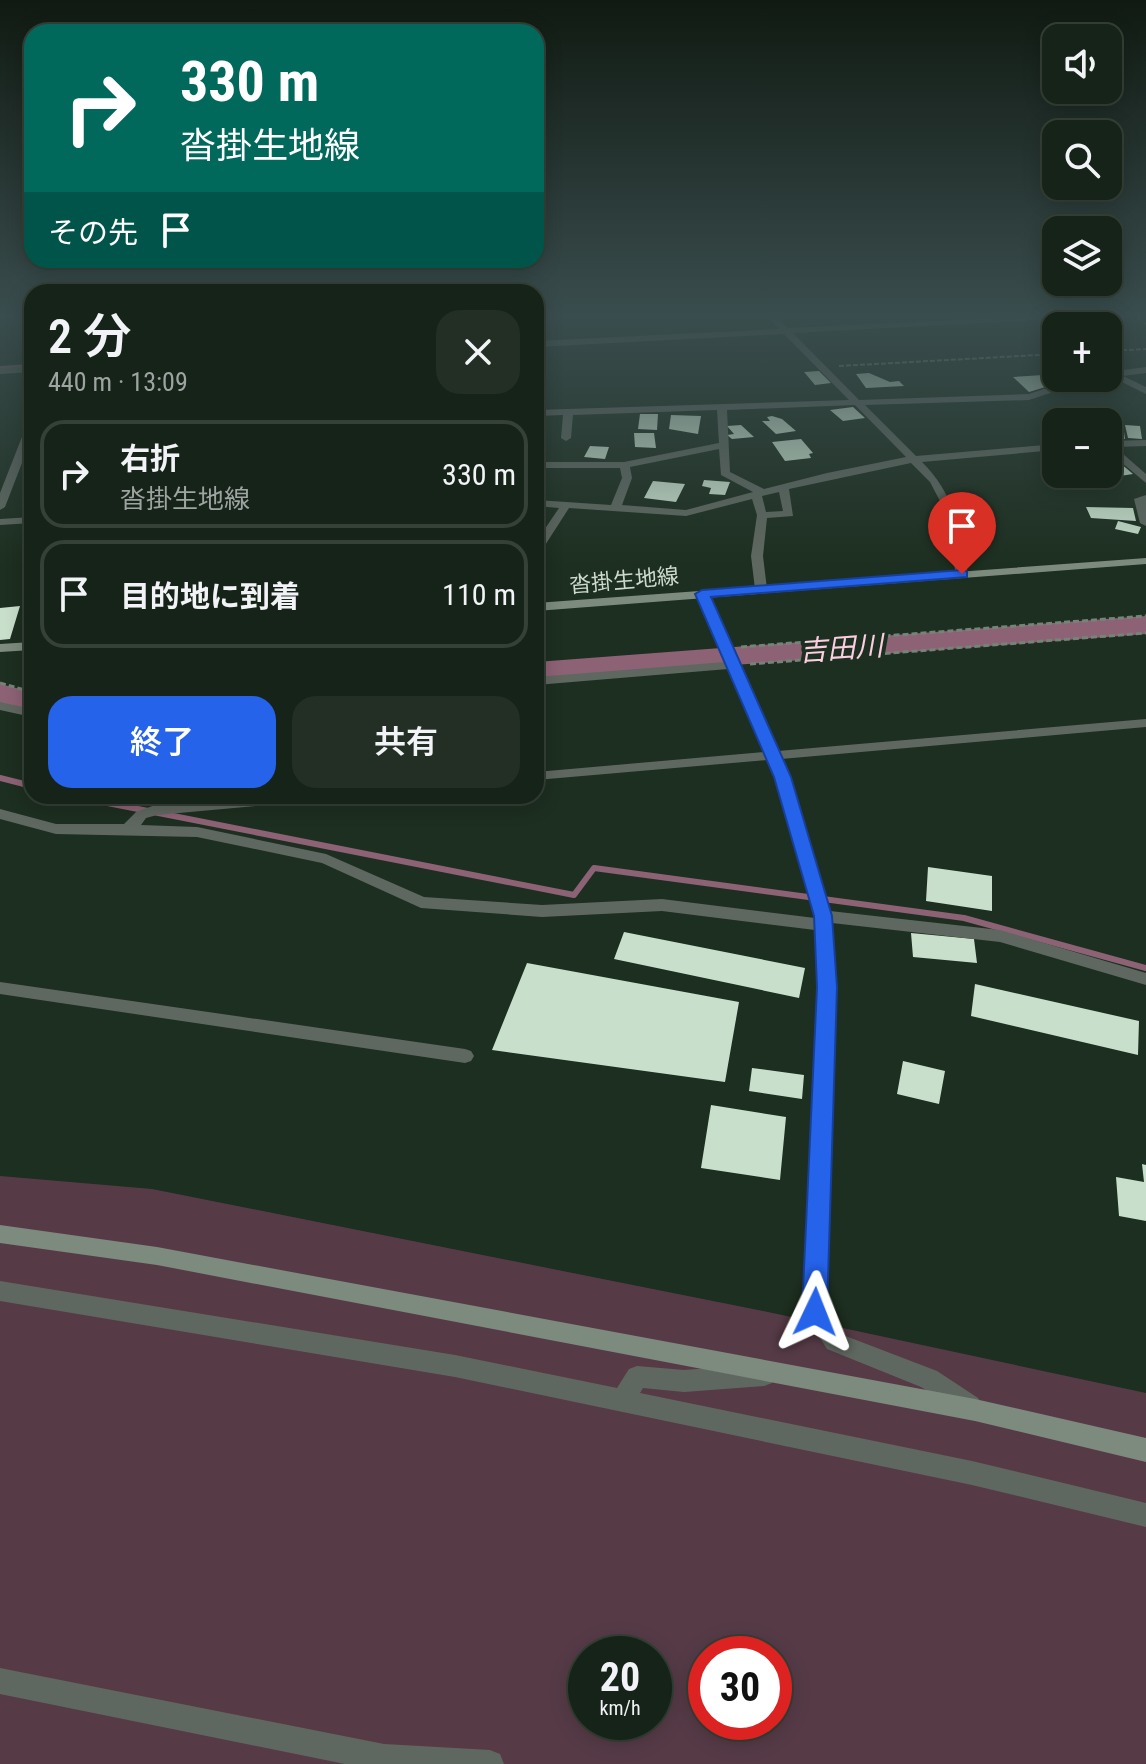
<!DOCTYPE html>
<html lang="ja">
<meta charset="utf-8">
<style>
body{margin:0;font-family:"Roboto Condensed","Noto Sans JP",sans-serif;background:#232f25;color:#f1f3f6;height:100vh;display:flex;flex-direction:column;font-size:30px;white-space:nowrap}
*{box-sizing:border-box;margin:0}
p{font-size:26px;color:#9ea4a2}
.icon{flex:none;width:44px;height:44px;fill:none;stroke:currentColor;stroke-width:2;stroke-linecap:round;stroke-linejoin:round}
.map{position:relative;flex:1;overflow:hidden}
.drawer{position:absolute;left:24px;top:284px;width:520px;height:520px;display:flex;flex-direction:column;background:#162318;border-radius:24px;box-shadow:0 4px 20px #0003,0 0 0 2px #354037}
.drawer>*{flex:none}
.banner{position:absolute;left:24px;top:24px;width:520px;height:244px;border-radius:24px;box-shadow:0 4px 20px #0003,0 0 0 2px #354037;background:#00695c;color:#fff;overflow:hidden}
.controls{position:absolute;left:1042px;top:24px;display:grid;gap:16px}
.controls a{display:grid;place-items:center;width:80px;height:80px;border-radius:16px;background:#162318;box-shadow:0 4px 20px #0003,0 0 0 2px #354037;font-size:40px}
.speed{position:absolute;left:568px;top:1636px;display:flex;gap:16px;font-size:40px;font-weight:700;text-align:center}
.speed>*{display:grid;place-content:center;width:104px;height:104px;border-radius:50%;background:#162318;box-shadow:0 4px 20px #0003,0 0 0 2px #354037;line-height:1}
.speed small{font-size:20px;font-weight:400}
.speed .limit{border:12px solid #d22;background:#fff;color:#111}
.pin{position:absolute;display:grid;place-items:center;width:68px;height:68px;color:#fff;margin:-82px -34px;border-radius:50% 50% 50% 0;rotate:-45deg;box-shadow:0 0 8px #0007}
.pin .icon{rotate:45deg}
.me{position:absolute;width:88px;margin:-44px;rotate:2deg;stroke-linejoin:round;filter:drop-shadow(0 0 6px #0008)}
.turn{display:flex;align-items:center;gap:28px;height:168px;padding:0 24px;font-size:36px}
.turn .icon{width:104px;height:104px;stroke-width:2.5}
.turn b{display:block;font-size:56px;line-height:68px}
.then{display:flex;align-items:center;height:76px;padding:0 24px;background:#0003;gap:16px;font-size:30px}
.round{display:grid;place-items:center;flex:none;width:84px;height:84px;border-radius:24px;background:#232f25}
.headline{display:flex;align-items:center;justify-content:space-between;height:136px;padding:0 24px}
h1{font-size:48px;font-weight:600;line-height:60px}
.button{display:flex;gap:16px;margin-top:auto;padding:16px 24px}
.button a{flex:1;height:92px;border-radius:24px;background:#2563eb;color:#fff;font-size:32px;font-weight:600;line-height:92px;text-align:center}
.button a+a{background:#232f25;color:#f1f3f6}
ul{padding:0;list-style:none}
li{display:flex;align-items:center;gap:24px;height:108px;margin:0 16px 12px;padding:0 8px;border:4px solid #354037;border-radius:24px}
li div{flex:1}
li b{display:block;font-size:30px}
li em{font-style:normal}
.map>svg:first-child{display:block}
</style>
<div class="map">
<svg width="1146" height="1764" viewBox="0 0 1146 1764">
<rect width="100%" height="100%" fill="#1d2f20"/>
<path fill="#563b47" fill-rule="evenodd" d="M0,1176L152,1189L758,1310L1146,1393V1764H0ZM586,1654H654V1722H586ZM706,1654H774V1722H706Z"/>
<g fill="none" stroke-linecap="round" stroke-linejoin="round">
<path stroke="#8d6275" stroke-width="4" d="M0,368L32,366"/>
<path stroke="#8d6275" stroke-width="6" d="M0,778L32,786
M72,796L574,895L594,868L964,918L1146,968"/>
<path fill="#8d6275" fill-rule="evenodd" d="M1146,616V634L536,680V662Z
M0,684L32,692V712L0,704Z"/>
</g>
<path fill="#c8dfcb" d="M819,371L831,383L815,385L804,372Z
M869,373L890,382L899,381L904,386L866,388L856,374Z
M1043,375L1055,384L1029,392L1013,377Z
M853,407L865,418L843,421L830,410Z
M640,414H658L657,430L638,429Z
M671,415L701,416L698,434L669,429Z
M1096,415L1122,418L1125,439L1108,437V422H1097Z
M772,416L782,419L796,431L776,434L762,421H770L767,417Z
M741,425L754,437L732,439L727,435L734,434L727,426Z
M1125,425L1140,426L1142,439L1128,438Z
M634,433H654L656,448L635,447Z
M801,439L813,453L809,454L811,458L785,461L772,442Z
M590,446L609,447L605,459L584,457Z
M1113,457L1133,474L1113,477L1108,472V458Z
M704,480L730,482L725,495L709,494L711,488L702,486Z
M653,481L685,484L676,502L644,498Z
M1086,507L1133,508L1136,521L1091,518Z
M1118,521L1141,527L1138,534L1115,529Z
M20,606L10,639L0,640V608Z
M928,867L992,876V911L926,901Z
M624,932L805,968L799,998L614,959Z
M911,933L974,939L977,963L913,957Z
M527,963L739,1002L725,1082L492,1050Z
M975,984L1139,1021L1138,1055L971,1016Z
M903,1061L945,1071L939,1104L897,1094Z
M752,1068L804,1075L802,1099L749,1091Z
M711,1105L786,1117L780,1180L701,1168Z
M1142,1164L1146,1165V1221L1119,1216L1116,1177L1144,1182Z"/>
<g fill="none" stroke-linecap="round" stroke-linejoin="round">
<path stroke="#758477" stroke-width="2" stroke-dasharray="5 2" stroke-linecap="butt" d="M1137,318L1146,324
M1108,351L1146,349
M839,366L1056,354"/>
<path stroke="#758477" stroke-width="3" stroke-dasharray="6 3" stroke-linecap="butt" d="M741,647L1146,616
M750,664L1146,633
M0,683L32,692"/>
<path fill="#5f6860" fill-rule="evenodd" d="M769,318H777L788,328L998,318H1041L1037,320L793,333L859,400L1029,394L1076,378H1094L1029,400L865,405L916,456L1056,444V450L922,462C957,497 957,528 968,574L966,577H958L956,574L941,503L930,482L911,463L789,489L793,516L767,518L763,556L767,589L761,593L755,589L751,556L757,515L752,499L686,516L569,508L540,553L536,554V542L559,508L536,506V500L611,505L622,478L620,468H536V462H624L719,443L717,410L573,415L571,438L566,441L561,438L563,415L536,416V410L849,400L784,334L536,347V341L779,329ZM855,405L906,457L827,473L764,489L730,472L727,410ZM719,449L721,475L753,492L686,510L622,505L632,478L630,467ZM779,492L783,511L766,512L762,496Z
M32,366V372L0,374V368Z
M1146,367V373L1123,376L1146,387V394L1112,377L1108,378V372Z
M32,421V437L5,507L0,510V493L27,424Z
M1146,440V446L1115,447L1146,474V483L1108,451V441Z
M1146,495V526L1140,523L1134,499Z
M32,517V523L0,525V519Z
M702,590L708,594L778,751L1146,719V727L781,759L789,777L830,911L1000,930L1146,973V985L1000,942L832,923L836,987L826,1310L843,1335L937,1371L978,1398L982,1406L978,1414L970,1417L921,1387L827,1349L804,1312L818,987L815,930L662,911L542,917L421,908L322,863L197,837L56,834L0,819V809L56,824H124L136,812L155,805L258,796H316L309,801L157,815L146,818L141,825L197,827L326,854L424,897L542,905L662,899L815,918L775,777L767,760L536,780V772L764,752L728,669L536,685V677L725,662L696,594Z
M0,702L32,709V717L0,710Z
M0,982L465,1049L471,1051L474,1056L471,1061L465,1063L0,994Z
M0,1281L455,1355L617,1388L629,1369L637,1366L684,1370L764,1364L772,1367L775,1375L772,1383L764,1386L684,1392L643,1388L640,1393L972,1461L1146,1503V1527L972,1485L455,1377L0,1301Z
M0,1668L384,1744L490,1750L500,1754L504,1764H345L0,1694Z"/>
<path fill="#7c8b7e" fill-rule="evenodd" d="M1146,558V564L536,611V603Z
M32,642V650L0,652V644Z
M0,1225L157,1247L975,1399L1146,1438V1462L975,1421L157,1265L0,1243Z"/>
</g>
<linearGradient id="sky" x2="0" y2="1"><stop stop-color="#101a12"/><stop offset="0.56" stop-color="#3a4d4e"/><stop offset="1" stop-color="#3a4d4e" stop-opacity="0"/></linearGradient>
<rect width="1146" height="564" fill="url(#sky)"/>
<path fill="#2563eb" stroke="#184099" stroke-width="2" d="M962,570L967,571V577L711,597L791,777L832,916L837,987L827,1312L823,1320L815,1324L806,1320L802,1312L817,987L814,916L774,777L695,594L702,590Z"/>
<g text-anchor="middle" stroke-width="8" stroke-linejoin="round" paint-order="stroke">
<g font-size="22" fill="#cedacf" stroke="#1d2f20">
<text transform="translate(624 580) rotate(-5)" y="8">沓掛生地線</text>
</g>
<g font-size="28" font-style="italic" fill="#fbcfe1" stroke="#1d2f20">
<text transform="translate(841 648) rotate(-4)" y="10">吉田川</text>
</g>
</g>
</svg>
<div class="controls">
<a><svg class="icon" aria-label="sound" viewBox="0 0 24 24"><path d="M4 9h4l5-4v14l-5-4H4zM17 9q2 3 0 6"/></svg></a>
<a><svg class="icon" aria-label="search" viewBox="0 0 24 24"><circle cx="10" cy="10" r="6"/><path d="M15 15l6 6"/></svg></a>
<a><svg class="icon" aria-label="layers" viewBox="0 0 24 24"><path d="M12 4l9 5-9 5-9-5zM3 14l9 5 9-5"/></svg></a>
<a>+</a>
<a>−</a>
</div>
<div class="speed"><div>20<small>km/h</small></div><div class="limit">30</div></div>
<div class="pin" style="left:962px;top:574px;background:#d93025"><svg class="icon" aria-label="arrive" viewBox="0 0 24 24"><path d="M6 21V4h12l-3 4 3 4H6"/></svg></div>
<svg class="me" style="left:815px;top:1312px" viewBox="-20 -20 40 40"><path d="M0-17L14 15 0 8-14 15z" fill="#2563eb" stroke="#fff" stroke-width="4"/></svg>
<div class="banner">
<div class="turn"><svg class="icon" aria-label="right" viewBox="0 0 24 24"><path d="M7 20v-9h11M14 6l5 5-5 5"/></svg><div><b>330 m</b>沓掛生地線</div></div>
<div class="then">その先<svg class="icon" aria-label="arrive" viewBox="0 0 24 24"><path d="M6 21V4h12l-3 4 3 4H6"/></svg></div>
</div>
<section class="drawer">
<div class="headline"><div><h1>2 分</h1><p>440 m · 13:09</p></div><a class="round"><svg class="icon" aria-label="close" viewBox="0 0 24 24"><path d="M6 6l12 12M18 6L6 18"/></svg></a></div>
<ul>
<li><svg class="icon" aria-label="right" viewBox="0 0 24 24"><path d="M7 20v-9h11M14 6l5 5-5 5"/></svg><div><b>右折</b><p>沓掛生地線</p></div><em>330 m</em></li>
<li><svg class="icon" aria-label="arrive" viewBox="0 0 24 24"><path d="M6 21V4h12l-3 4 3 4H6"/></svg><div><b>目的地に到着</b></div><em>110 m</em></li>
</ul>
<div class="button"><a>終了</a><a>共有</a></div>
</section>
</div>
